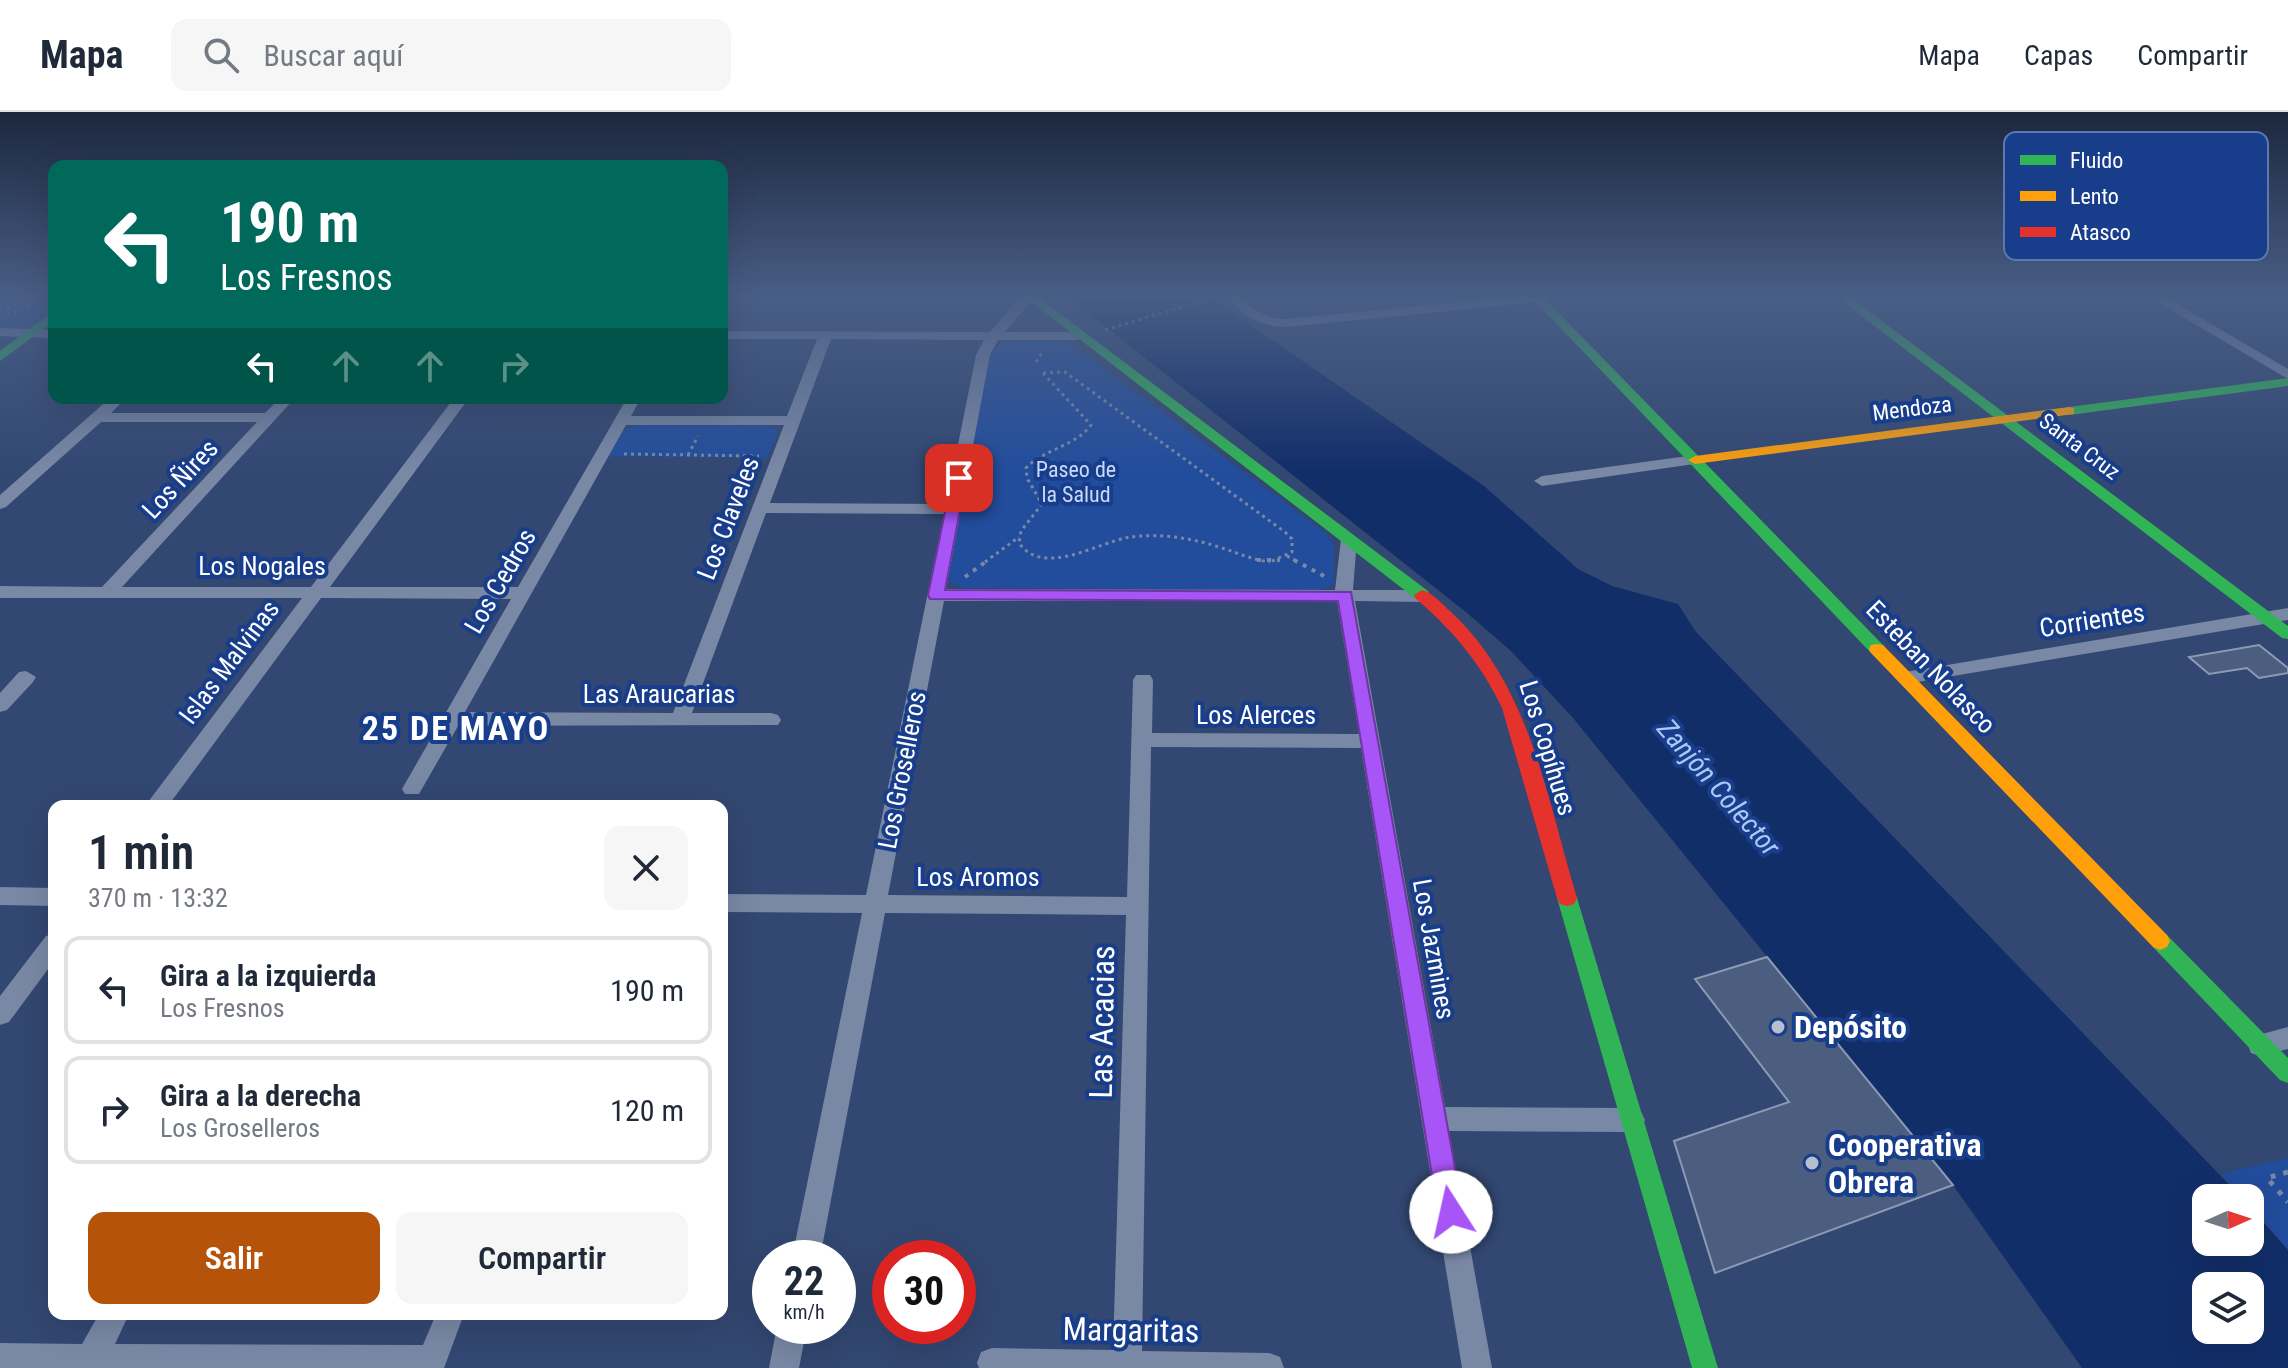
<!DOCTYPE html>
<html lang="es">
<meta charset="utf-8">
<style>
body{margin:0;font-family:"Roboto Condensed",sans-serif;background:#f6f6f7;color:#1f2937;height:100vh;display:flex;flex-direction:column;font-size:30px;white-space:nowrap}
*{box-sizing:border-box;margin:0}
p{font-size:26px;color:#747a83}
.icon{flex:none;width:44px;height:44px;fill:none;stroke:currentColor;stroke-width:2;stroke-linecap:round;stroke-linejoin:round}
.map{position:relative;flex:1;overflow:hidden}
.panel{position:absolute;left:48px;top:688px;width:680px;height:520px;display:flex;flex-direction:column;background:#fff;border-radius:16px;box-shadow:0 8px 32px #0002}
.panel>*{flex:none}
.guide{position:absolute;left:48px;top:48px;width:680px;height:244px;border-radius:16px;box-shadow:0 8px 32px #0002;background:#00695c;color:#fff;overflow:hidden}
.needle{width:52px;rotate:87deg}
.buttons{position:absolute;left:2192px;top:1072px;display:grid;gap:16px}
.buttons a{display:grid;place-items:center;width:72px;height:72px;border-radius:16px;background:#fff;box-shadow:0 8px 32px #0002;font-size:40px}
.speed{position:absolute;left:752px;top:1128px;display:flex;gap:16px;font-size:40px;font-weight:700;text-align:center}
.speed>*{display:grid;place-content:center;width:104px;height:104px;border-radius:50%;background:#fff;box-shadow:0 8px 32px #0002;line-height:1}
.speed small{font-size:20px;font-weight:400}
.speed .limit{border:12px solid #d22;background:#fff;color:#111}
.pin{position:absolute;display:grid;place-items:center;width:68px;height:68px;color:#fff;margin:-34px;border-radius:16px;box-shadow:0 4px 12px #0006}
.me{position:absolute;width:88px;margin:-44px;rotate:350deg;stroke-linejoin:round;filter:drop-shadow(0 0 6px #0008)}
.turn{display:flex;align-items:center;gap:28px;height:168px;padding:0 40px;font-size:36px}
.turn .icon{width:104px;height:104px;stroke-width:2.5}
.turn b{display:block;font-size:56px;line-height:68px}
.lanes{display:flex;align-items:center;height:76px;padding:0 40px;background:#0003;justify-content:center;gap:40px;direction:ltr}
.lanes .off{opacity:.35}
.round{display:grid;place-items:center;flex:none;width:84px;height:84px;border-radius:16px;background:#f6f6f7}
.summary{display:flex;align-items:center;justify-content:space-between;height:136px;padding:0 40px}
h1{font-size:48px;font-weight:600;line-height:60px}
.primary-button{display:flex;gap:16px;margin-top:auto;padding:16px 40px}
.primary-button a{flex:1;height:92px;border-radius:16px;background:#b45309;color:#fff;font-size:32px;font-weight:600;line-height:92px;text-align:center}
.primary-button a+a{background:#f6f6f7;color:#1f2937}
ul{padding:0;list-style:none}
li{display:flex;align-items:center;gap:24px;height:108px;margin:0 16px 12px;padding:0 24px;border:4px solid #e0e1e3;border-radius:16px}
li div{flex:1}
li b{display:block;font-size:30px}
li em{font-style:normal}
header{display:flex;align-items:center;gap:48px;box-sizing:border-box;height:112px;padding:0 40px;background:#fff;border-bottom:2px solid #e0e1e3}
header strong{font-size:38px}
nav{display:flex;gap:44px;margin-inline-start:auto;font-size:28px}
.search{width:560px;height:72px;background:#f6f6f7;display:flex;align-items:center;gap:20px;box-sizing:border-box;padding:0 28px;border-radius:16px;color:#747a83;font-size:30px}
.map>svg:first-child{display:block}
</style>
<header>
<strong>Mapa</strong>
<div class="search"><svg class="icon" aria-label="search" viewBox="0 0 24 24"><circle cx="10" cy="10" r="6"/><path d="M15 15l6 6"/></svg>Buscar aquí</div>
<nav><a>Mapa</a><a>Capas</a><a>Compartir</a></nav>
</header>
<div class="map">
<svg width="2288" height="1256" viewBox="0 0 2288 1256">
<rect width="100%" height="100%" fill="#324771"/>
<path fill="#224d9d" d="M0,185H54V197L30,214L0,216Z
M1013,228H1056L1072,233L1326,421L1334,433V472L1321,478L963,476L950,471L948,464L990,243L1000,231Z
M637,313L768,314L776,317L777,323L767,346L608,344L625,317Z
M2288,1046V1138L2250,1095V1086H2242L2221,1062Z"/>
<path fill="#122e69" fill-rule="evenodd" d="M1068,185H1210L1484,374L1578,457L1612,474L1678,492L1696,520L2242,1086H2206V1130H2250V1095L2288,1138V1256H2082L1953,1073L1573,606L1511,539L1467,501ZM2206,1174H2250V1218H2206Z"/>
<path fill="#4c5e80" stroke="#8d9ab4" stroke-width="2" d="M2259,533L2288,556V561L2259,566L2247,556L2209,562L2189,545Z
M1767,845L1953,1073L1715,1161L1674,1029L1789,990L1695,867Z"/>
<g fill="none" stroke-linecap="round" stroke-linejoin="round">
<path stroke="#7988a5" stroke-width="3" stroke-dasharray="3 4" stroke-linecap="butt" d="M0,189L19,185
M0,197L36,185
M7,202L25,197L34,188L26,185
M1105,218L1215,185
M1036,250L1043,239
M1043,261L1091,313C1076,334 1044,337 1026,356L1027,366L1042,392L1021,419L1019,431C1044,466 1098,430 1130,425C1161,421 1192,426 1222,436C1238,441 1253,448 1270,450
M1043,261L1065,260L1285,420L1292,427V440L1270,450
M624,342L759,344
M688,343L698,324
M1287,444L1298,450
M985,450L1019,425"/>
<path stroke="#7988a5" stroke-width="4" stroke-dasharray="4 6" stroke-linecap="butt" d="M1257,448H1280
M1294,448L1324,464
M965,465L988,448"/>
<path stroke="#7988a5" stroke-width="5" stroke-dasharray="5 8" stroke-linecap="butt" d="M2288,1060L2267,1066L2288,1090"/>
<path fill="#7988a5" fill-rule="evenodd" d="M1020,185H1034L1005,220H1077L1084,224L1077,228H998L990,243L946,477L1335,478L1341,427L1349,422L1357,427L1353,478H1422L1431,484L1422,490L1355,489L1445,995L1632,996L1641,1000L1645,1008L1641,1016L1632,1020L1449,1019L1492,1256H1462L1361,636L1151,635L1142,1239L1269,1241L1280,1245L1284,1256H979L977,1251L981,1240L992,1236L1113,1238L1126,803L885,801L820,1146H792L862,801L722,800V782L866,783L944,402L766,401L692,601H771L778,603L781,608L778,613L458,614L419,682H405L402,677L511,487L321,486L168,694H145L302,486H0V474L102,475L257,310H101L6,395L0,397V383L110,286H126L111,301H265L280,286H295L122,475H311L454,286H469L330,475H518L627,286H641L631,304H787L817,227H722V219L990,220ZM831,227L984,228L976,243L946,392L770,391ZM626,313H784L673,601L465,600ZM944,489H1337L1359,622L1152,621L1153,568L1150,563H1136L1133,568L1127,785L888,783Z
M1230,185H1242C1254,200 1267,206 1286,207L1512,185L1545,186L1538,190L1286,215C1261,214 1243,206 1230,185Z
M2149,185H2165L2288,257V267Z
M0,216L54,218V226L0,224Z
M1695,343L1701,345V351L1542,374L1534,369L1542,364Z
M2288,496V508L1905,572L1895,566L1905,560Z
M26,559L36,565L33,570L7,598L0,600V581L19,560Z
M0,775L54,776V794L0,793Z
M54,822V849L9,910L0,913V884L46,824Z
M2288,915V937L2260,944L2251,941L2248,933L2251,925Z
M99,1202H129L115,1232L423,1233L436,1202H464L444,1256H0V1231L82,1232Z
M777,1214H807L799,1256H769Z"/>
<path fill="#30b455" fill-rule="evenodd" d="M1025,185H1038L1428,479L1430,483L1428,487H1416Z
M1531,185H1543L1883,533L1885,537L1883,541H1871Z
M1837,185H1850L2288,514V527L2282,526Z
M54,199V209L0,249V239Z
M2288,266V274L2069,303L2062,299L2069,295Z
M1567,778L1574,780L1577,786L1718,1256H1692L1557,786L1560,780Z
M2160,820L2167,823L2288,946V971L2280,968L2153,835L2150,829L2153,823Z"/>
<path fill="#ff9f0a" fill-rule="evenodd" d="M2069,295L2074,296V302L1695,352L1688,348L1695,344Z
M1877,532L1883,533L2167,823L2170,829L2167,835L2160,838L2153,835L1871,541L1869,537L1871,533Z"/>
<path fill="#e5322d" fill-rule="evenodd" d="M1422,478C1433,481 1442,492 1451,500C1530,573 1547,687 1577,786L1574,792L1567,794L1560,792L1557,786L1502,596C1481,552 1453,518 1416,487L1414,483Z"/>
</g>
<linearGradient id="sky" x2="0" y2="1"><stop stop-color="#1c273e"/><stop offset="0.51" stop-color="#495e86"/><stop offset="1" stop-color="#495e86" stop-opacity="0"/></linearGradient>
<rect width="2288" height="360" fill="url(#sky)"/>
<path fill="#a855f7" stroke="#6d37a1" stroke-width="2" d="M959,362L966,366L945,478L1351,480L1463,1100L1459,1109L1451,1112L1442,1109L1438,1100L1338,489L930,487L928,483L952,366Z"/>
<g fill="#b7bfcd" stroke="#183e8b" stroke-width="3">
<circle cx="1778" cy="915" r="8"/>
<circle cx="1812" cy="1051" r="8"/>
</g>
<g text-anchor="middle" stroke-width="8" stroke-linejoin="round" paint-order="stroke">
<g font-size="22" fill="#fff" stroke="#183e8b">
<text transform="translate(1912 296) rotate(-7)" y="8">Mendoza</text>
<text transform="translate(2080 334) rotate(37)" y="8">Santa Cruz</text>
</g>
<g font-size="22" fill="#c8d9fa" stroke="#183e8b">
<text x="1076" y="365">Paseo de<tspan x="1076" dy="25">la Salud</tspan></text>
</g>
<g font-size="26" fill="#fff" stroke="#183e8b">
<text transform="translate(180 367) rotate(-47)" y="9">Los Ñires</text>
<text transform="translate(728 406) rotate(-69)" y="9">Los Claveles</text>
<text x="262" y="463">Los Nogales</text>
<text transform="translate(500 469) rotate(-60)" y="9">Los Cedros</text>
<text transform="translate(2092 508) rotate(-9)" y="9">Corrientes</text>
<text transform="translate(229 550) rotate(-53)" y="9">Islas Malvinas</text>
<text transform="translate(1931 555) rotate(46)" y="9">Esteban Nolasco</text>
<text x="659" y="591">Las Araucarias</text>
<text x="1256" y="612">Los Alerces</text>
<text transform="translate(1548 636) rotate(73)" y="9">Los Copíhues</text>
<text transform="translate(902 658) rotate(-79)" y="9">Los Groselleros</text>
<text x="978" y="774">Los Aromos</text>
<text transform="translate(1434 837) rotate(80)" y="9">Los Jazmines</text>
</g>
<g font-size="28" font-style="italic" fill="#adc7f5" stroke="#183e8b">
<text transform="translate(1719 675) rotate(49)" y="10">Zanjón Colector</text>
</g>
<g font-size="32" fill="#fff" stroke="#183e8b">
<text transform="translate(1102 910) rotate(-89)" y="11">Las Acacias</text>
<text transform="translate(1131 1218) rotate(1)" y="11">Margaritas</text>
</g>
<g font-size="32" font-weight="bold" fill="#fff" stroke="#183e8b" text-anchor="start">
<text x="1794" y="926">Depósito</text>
<text x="1828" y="1044">Cooperativa<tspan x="1828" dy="37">Obrera</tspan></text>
</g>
<g font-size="34" font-weight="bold" letter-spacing="2" fill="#fff" stroke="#183e8b">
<text x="456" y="628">25 DE MAYO</text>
</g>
</g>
<rect x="2004" y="20" width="264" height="128" rx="12" fill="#183e8b" stroke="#5d78ae" stroke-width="2"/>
<rect x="2020" y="43" width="36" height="10" fill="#30b455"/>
<rect x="2020" y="79" width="36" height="10" fill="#ff9f0a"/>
<rect x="2020" y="115" width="36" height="10" fill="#e5322d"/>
<g font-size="22" fill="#fff">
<text x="2070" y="56">Fluido</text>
<text x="2070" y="92">Lento</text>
<text x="2070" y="128">Atasco</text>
</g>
</svg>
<div class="buttons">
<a><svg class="needle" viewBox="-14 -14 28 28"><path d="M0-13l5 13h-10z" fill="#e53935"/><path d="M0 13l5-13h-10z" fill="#747a83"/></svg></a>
<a><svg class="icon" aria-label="layers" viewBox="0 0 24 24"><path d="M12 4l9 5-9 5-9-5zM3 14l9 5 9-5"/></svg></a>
</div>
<div class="speed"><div>22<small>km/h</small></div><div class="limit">30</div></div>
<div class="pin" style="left:959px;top:366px;background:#d93025"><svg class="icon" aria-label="arrive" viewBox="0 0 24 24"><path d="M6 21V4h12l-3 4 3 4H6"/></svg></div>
<svg class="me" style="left:1451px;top:1100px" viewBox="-20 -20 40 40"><circle r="19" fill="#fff"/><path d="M0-13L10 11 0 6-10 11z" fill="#a855f7"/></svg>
<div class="guide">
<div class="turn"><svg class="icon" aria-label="left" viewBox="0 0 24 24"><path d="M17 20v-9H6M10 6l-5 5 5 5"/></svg><div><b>190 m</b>Los Fresnos</div></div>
<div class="lanes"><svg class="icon" aria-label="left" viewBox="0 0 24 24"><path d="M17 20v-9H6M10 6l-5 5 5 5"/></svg><svg class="icon off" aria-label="ahead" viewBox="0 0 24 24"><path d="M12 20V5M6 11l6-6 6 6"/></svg><svg class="icon off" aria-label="ahead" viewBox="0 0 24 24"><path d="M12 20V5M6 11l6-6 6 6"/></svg><svg class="icon off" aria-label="right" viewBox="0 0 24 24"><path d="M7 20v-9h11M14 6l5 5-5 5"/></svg></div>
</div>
<section class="panel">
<div class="summary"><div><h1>1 min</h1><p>370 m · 13:32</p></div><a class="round"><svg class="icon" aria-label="close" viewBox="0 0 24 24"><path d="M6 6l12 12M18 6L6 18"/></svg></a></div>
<ul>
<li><svg class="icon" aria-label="left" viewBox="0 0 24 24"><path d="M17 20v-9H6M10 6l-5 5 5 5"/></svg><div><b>Gira a la izquierda</b><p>Los Fresnos</p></div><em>190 m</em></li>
<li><svg class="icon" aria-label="right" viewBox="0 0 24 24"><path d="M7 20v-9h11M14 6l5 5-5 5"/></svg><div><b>Gira a la derecha</b><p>Los Groselleros</p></div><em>120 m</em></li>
</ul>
<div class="primary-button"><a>Salir</a><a>Compartir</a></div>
</section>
</div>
